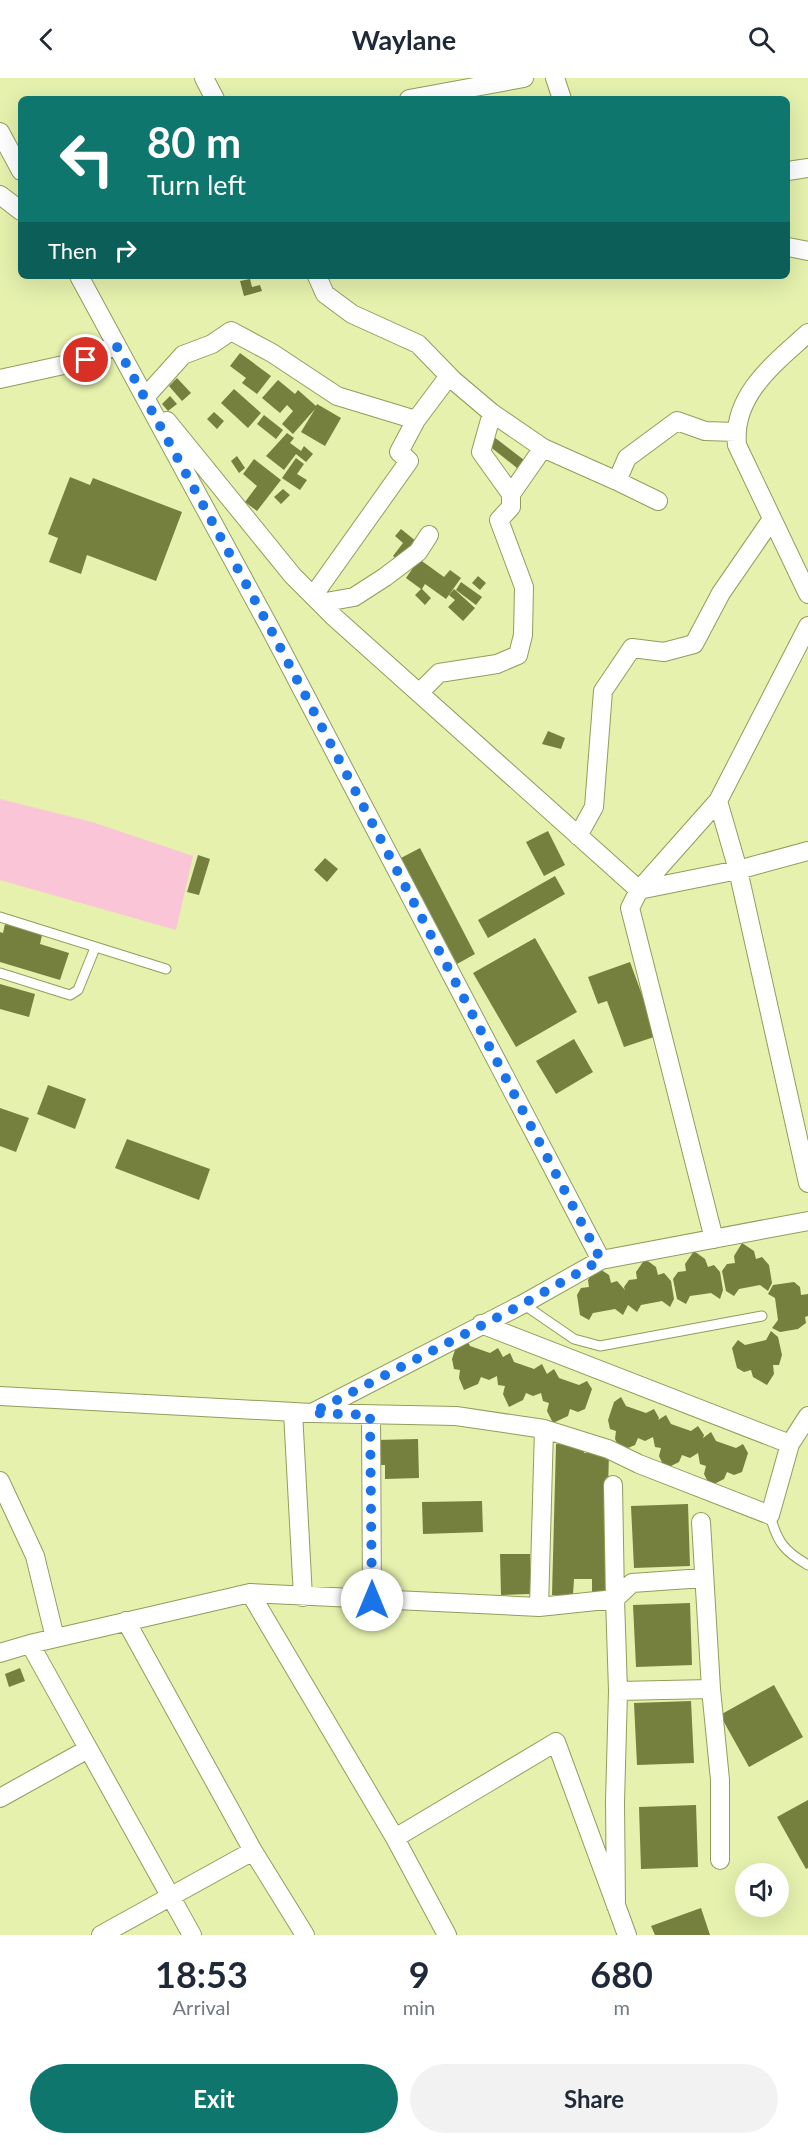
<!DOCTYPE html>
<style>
body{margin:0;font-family:Lato,sans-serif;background:#f2f2f3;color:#1f2937;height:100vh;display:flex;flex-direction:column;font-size:22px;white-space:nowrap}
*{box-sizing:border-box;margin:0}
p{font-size:20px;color:#747a83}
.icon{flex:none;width:33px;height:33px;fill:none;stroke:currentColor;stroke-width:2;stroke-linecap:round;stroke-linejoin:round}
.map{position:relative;height:1857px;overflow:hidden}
.panel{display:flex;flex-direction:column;background:#fff;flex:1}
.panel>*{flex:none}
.guide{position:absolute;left:18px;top:18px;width:772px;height:183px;border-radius:9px;box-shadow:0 6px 24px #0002;background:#0f766e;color:#fff;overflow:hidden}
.controls{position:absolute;left:735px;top:1785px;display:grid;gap:12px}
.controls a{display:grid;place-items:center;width:54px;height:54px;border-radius:50%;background:#fff;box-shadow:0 6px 24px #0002;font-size:30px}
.pin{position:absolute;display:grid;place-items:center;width:51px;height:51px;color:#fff;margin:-26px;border:3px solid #fff;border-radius:50%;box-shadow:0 2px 6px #0007}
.me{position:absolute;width:66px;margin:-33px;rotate:0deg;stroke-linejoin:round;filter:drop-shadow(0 0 4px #0008)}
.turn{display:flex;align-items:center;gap:21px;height:126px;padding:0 30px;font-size:27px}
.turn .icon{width:78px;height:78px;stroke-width:2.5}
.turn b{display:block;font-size:42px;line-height:51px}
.then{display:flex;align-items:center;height:57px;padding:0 30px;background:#0003;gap:12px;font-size:22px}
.eta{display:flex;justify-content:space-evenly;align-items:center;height:102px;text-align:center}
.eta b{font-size:36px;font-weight:700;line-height:42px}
.primary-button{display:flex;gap:12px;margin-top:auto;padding:12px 30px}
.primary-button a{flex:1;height:69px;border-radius:36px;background:#0f766e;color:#fff;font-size:24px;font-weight:700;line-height:69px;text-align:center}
.primary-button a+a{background:#f2f2f3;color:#1f2937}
header{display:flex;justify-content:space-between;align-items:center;height:78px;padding:0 30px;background:#fff;font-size:27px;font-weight:700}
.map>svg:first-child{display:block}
</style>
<header><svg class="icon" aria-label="back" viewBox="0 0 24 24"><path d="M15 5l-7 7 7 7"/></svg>Waylane<svg class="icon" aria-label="search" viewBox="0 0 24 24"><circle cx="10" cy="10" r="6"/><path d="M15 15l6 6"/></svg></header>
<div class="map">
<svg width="808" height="1857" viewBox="0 0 808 1857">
<rect width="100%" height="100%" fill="#e5f1ad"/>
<path fill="#f9c5d7" d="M0,721L92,744L193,778L176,852L0,802Z"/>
<path fill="#757f3e" d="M250,201L252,209L260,207L262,213L244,218L240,203Z
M240,275L271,298L257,316L242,305L246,300L230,288Z
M177,300L191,315L182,323L169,308Z
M278,302L295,316L298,312L316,328L317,326L341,340L325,368L301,354L315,331L293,356L282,346L293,333L287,327L280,335L262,320Z
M234,311L261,335L248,350L221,325Z
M170,318L177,326L168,333L162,326Z
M214,334L224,343L217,351L207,341Z
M264,337L283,352L276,361L257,346Z
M287,355L294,360L290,365L301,373L304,368L313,376L306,384L296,376L284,392L266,378Z
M494,359L524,382L517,390L488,367Z
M237,378L245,390L239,395L231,383Z
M296,380L304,386L297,396L307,402L300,412L282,400Z
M254,381L281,402L257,433L245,424L257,408L243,396Z
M70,399L90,407L93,400L182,434L156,503L87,477L81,496L49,484L58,460L48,456Z
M283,411L290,417L281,426L274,419Z
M401,451L417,464L401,484L393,478L403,465L395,458Z
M419,481L444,499L450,492L461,500L446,521L425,506L422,511L431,520L425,527L415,517L421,511L406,500Z
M478,498L486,505L480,512L472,505Z
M461,504L482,519L476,527L456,512Z
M454,511L475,530L463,543L448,529L455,522L449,517Z
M548,653L565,660L561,671L542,666Z
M548,753L565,787L544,798L526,764Z
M420,770L475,876L457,886L401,780Z
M198,777L210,781L199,817L187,814Z
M325,780L338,791L327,804L314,792Z
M555,798L565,816L488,860L478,842Z
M5,846L42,857L40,866L69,875L60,902L0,884V854L3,855Z
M535,860L577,934L516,969L473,895Z
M630,884L657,958L624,969L607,923L598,926L588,899Z
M0,906L35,916L29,939L0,931Z
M574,961L593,994L556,1016L536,983Z
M48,1007L86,1021L75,1051L37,1036Z
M0,1030L29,1040L16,1074L0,1068Z
M127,1061L210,1091L199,1122L115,1090Z
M742,1165L754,1173L756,1181L762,1179L769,1187L772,1205L768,1213L760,1207L739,1211L734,1218L726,1213L722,1193L727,1186L735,1185L734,1178Z
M694,1173L705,1181L708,1189L714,1187L720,1194L723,1212L720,1221L711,1215L690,1218L686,1226L677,1221L673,1201L678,1194L686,1193L685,1186Z
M645,1181L656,1189L658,1197L664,1195L671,1203L674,1221L670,1229L662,1223L641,1227L637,1234L628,1227L623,1237L615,1231L593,1235L589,1242L580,1237L577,1217L581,1210L589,1209L588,1202L597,1189L609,1197L611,1205L617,1203L625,1212L624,1209L629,1202L637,1201L636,1194Z
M794,1204L800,1209L801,1217L808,1216V1238L805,1239L806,1245L798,1251L780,1254L772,1250L778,1242L775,1220L768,1216L773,1207Z
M771,1253L778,1259L782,1277L779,1287H773L774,1296L767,1307L753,1299L751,1292L744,1294L737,1290L732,1270L738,1262L745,1267L766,1262Z
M465,1258L470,1268L490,1275L498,1270L503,1279L510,1275L514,1284L534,1291L542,1286L547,1296L554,1291L559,1300L579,1307L587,1303L592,1311L585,1331L578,1334L570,1331L568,1338L553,1345L547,1333L549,1325L543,1323L541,1315L533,1318L526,1315L523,1322L509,1329L503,1316L505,1308L498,1307L497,1298L489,1302L481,1299L478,1306L464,1312L459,1300L460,1292L454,1291L452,1281L458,1263Z
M621,1319L626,1328L646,1335L654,1331L659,1340L658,1342L666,1337L671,1346L691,1353L698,1348L704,1357L703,1360L711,1354L716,1363L736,1370L743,1366L748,1375L742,1394L734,1397L727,1394L724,1401L710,1408L704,1396L706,1388L700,1386L698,1375L690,1380L682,1377L679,1384L665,1391L659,1378L661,1370L655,1369L653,1359L645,1363L638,1360L635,1367L621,1373L615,1361L616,1353L610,1351L608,1342L614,1324Z
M418,1361L419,1400L385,1401V1387H376V1362Z
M556,1366L584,1367V1375H609L605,1518H592V1501H574L573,1517H552Z
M482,1423L483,1454L423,1456L422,1424Z
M688,1426L690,1488L634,1490L631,1428Z
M500,1476H530V1516L501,1517Z
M690,1525L692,1587L636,1589L633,1527Z
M20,1590L25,1603L9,1609L5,1596Z
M774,1607L803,1659L749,1689L720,1637Z
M691,1623L694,1685L637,1687L634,1625Z
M808,1722V1790L806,1791L777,1739Z
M696,1727L698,1789L641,1791L639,1729Z
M701,1830L710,1857H655L651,1848Z"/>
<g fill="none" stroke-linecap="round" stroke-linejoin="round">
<defs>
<path id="lane" d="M0,839L166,891
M0,895L70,917L78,912L95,870
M523,1226L574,1261L600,1268L762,1238
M770,1437C777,1464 784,1473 808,1487"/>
<path id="street" d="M204,0L215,21
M555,0L562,21
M409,21L524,0
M0,54L21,93
M788,93L808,90
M0,117L21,133
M788,169L808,173
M79,198L271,552L601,1182
M317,198L325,216L352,236L418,266L453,302L492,335L543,370L617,403L658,423
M808,255C775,285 732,317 737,367L808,516
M0,301L86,282L116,267
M147,317L183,277L212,266L231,253L272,275L337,318L416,342L449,298
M492,335L481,374L511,416
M167,343L293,498L333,538L639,812
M617,403L627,380L677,343L705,353L736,354
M313,518L409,383L399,374L416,342
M320,525L354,519L385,499L418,474L429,457
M419,615L439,595L497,586L518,577L523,557L524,509L499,442L511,429V416L543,370
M718,723L738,792L808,1105
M578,758L594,729L603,613L632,570L664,574L694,566L721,515L772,441
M639,812L738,792L808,773
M714,1161L630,830L639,812L718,723L808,548
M481,1246L790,1366
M0,1318L312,1335L456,1338L544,1351L608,1371L639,1386L770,1437L790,1366L808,1338
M293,1334L303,1519
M314,1334L523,1226L601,1182L808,1143
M371,1337L372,1522
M0,1403L35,1478L55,1560
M613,1407L615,1521L632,1505L703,1500
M701,1444L711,1611L720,1702V1782
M250,1515L395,1760L447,1857
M539,1529L544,1351
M126,1543L253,1773L305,1857
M30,1566L192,1857
M0,1575L30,1566L250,1515L539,1529L615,1521L618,1613L615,1724L616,1828
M618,1613L711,1611
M0,1720L88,1671
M395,1760L556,1664L627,1857
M101,1857L253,1773"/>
</defs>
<use href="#lane" stroke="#929d5c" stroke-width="11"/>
<use href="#street" stroke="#929d5c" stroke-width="20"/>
<use href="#lane" stroke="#fff" stroke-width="9"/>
<use href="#street" stroke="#fff" stroke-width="18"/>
</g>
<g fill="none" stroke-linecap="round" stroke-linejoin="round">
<path stroke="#1a73e8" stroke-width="10" stroke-dasharray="0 18" d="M86,282L116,267L271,552L601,1182L523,1226L312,1335L370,1337L372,1522"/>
</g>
</svg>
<div class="controls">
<a><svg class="icon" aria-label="sound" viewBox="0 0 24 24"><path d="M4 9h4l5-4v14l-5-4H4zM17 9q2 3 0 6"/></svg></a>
</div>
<div class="pin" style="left:86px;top:282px;background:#d93025"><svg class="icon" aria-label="arrive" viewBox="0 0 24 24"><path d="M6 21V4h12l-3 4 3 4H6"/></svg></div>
<svg class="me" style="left:372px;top:1522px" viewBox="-20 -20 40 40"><circle r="19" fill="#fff"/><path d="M0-13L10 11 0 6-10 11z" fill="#1a73e8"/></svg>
<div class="guide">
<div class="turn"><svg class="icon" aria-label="left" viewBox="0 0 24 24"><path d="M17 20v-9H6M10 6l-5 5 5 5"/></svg><div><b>80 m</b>Turn left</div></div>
<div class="then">Then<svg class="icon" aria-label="right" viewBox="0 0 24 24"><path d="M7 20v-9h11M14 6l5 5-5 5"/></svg></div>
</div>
</div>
<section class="panel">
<div class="eta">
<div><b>18:53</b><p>Arrival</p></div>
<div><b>9</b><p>min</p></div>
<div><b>680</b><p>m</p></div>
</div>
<div class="primary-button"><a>Exit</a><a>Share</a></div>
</section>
